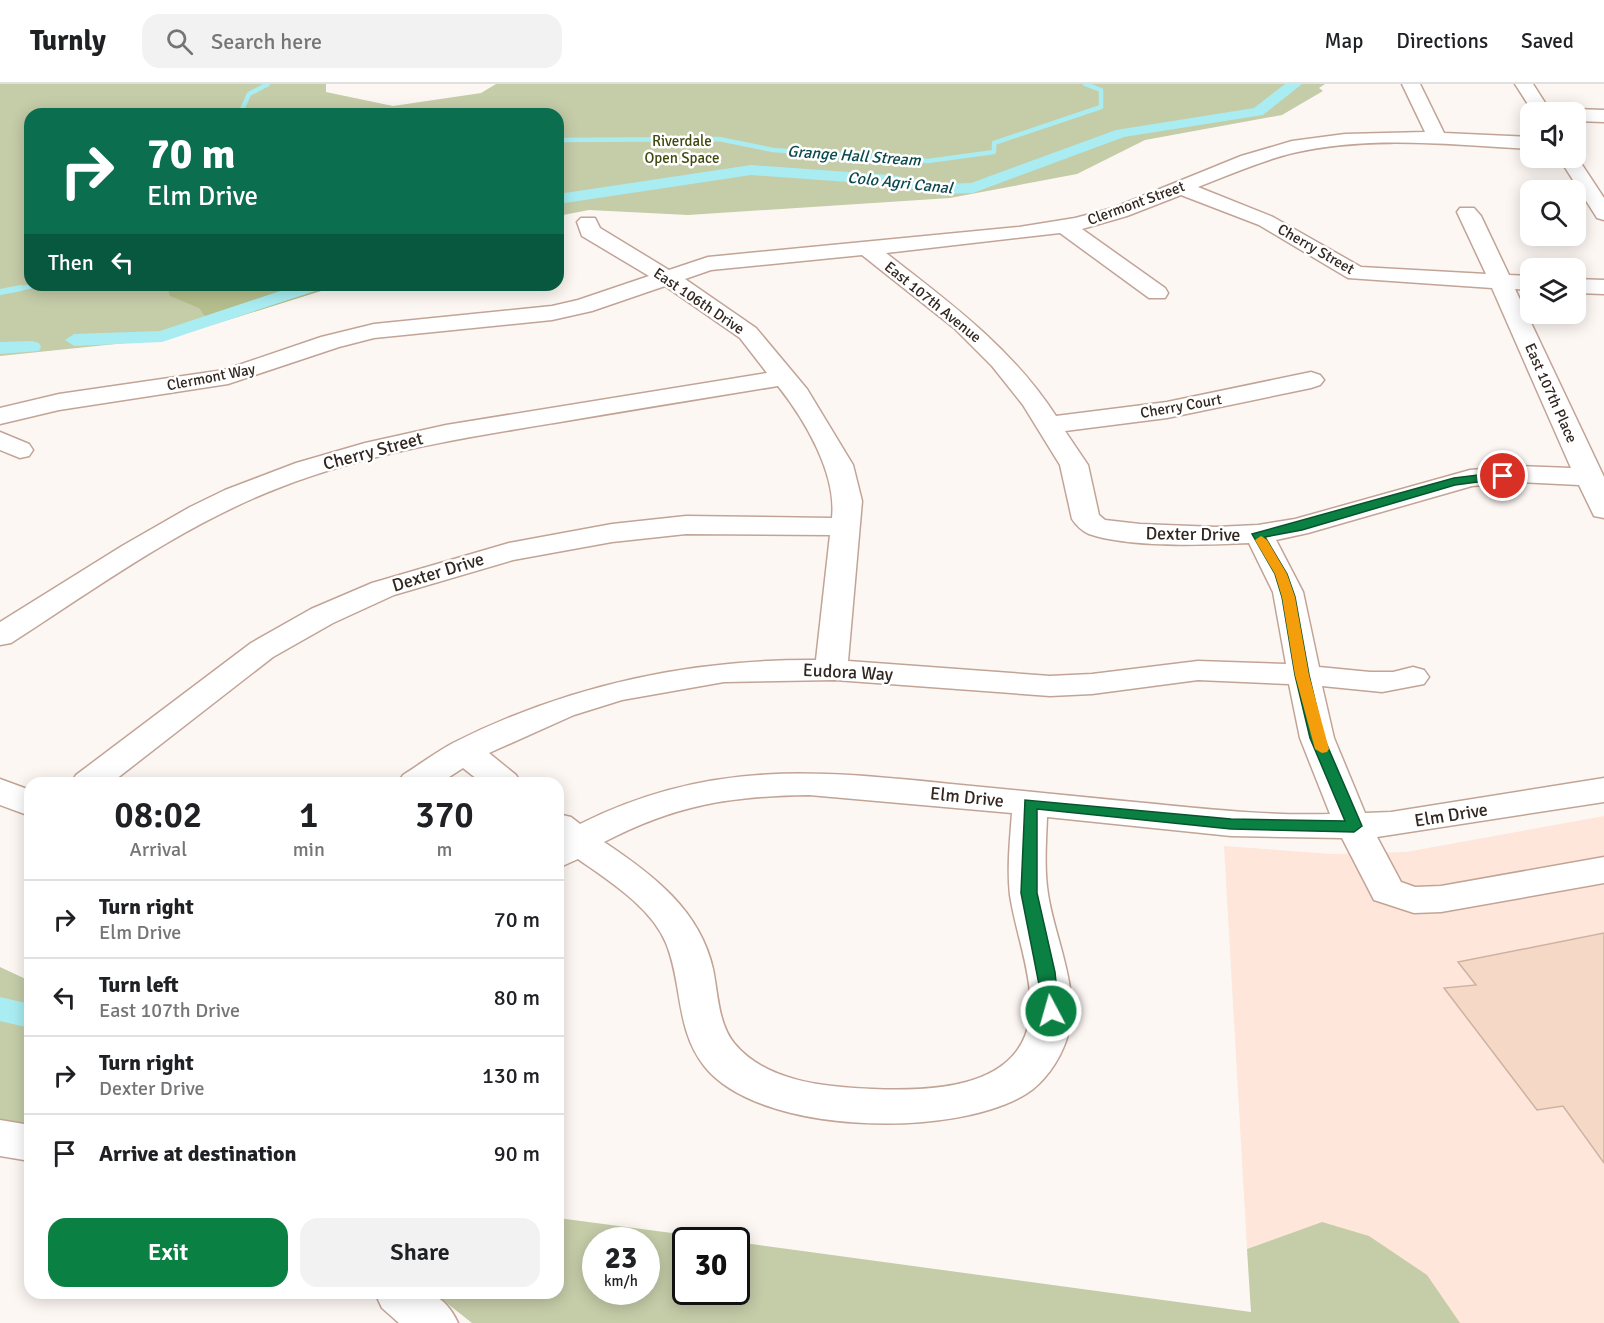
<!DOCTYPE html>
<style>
body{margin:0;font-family:Signika,sans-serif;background:#f2f2f2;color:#202124;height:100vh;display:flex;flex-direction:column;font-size:22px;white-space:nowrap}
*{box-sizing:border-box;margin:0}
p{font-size:20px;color:#757577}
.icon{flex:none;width:33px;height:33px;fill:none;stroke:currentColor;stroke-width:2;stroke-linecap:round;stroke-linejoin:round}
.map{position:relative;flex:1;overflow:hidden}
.drawer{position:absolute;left:24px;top:693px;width:540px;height:522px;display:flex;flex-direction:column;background:#fff;border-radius:18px;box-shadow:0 3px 15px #0003}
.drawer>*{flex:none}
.hud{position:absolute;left:24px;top:24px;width:540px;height:183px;border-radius:18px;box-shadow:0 3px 15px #0003;background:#0b6e4f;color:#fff;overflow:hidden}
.controls{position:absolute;left:1520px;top:18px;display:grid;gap:12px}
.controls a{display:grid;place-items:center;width:66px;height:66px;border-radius:12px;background:#fff;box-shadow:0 3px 15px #0003;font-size:30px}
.speed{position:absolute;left:582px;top:1143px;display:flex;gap:12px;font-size:30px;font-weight:700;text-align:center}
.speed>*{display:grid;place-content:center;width:78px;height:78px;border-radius:50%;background:#fff;box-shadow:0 3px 15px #0003;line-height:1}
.speed small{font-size:15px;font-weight:400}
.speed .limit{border:3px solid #111;border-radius:9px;background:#fff;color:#111}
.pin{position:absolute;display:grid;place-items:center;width:51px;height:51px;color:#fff;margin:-26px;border:3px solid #fff;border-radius:50%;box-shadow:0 2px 6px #0007}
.me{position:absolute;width:66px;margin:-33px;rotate:354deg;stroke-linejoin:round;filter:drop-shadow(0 0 4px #0008)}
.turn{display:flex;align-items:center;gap:21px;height:126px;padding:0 24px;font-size:27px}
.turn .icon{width:78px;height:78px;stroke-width:2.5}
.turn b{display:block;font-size:42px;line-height:51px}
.then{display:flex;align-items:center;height:57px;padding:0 24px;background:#0003;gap:12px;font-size:22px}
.eta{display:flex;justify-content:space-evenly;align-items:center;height:102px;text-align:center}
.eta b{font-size:36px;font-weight:600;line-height:42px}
.cta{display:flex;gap:12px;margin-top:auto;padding:12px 24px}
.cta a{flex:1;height:69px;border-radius:18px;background:#0b8043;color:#fff;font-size:24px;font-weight:600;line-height:69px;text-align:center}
.cta a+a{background:#f2f2f2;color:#202124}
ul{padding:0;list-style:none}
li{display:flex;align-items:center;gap:18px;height:78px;padding:0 24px;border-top:2px solid #e0e0e0}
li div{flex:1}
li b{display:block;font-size:22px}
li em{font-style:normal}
header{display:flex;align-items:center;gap:36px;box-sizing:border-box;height:84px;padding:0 30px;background:#fff;border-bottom:2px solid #e0e0e0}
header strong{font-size:28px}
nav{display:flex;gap:33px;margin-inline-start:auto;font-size:21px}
.search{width:420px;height:54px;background:#f2f2f2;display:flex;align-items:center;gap:15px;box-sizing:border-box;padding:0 21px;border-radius:18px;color:#757577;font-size:22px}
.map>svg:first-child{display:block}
</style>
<header>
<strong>Turnly</strong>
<div class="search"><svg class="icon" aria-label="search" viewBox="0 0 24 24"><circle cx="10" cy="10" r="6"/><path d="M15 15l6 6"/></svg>Search here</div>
<nav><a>Map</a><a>Directions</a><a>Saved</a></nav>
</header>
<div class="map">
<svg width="1604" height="1239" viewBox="0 0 1604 1239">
<rect width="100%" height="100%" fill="#fdf7f4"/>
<path fill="#fee6db" d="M1604,732V1239H1460L1322,1138L1247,1165L1224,762L1332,770L1406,768Z"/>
<path fill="#c5cca8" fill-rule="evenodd" d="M0,0H326V8L393,22L481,9L496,0H1325L1319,4L1323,7L1282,31L1145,56L1077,90L950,114L688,131L589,126L558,132V30H30V201H340L164,255L0,272Z
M0,883L30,897V1056L0,1051Z
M558,1134L725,1156H686V1208H736L737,1158L1251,1228L1247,1165L1322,1138L1369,1152L1427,1191L1460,1239H472L434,1209H558ZM596,1156H646V1208H596Z"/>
<path fill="#b5be8c" d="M173,201H340L212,241L199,224L170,212L168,206Z"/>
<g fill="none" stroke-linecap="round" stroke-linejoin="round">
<path stroke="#a9edf2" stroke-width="4.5" d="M240,30L249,10L268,0
M558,56L719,55L773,66L928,77L994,68V59L1101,23V6L1085,0
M13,206L37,201"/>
<path stroke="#a9edf2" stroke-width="6" d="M0,208L21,204"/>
<path fill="#a9edf2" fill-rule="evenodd" d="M1285,0H1302L1263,31L1124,53L973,109L941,110L890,101L751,91L558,120V110L751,81L890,91L941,100L971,99L1116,46L1254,24Z
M298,201H324L321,205L162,258L74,262L65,256L74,250L160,247Z
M32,257L39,259L41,263L39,267L0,270V258Z
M0,913L30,920V944L0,937Z"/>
</g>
<path fill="#f5d8c6" stroke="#ceb2a1" stroke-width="1.5" d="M1604,849V1079L1563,1022L1537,1026L1444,904L1476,901L1458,878Z"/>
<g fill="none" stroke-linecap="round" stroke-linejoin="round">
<defs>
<path id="minor" d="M1402,0H1420L1444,49L1530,53V65C1452,61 1370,51 1293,69C1260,77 1229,91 1198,103L1273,133L1361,183L1486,190L1457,128L1460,124H1474L1481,132L1509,191L1530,192V206L1515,205L1604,393V434L1594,432L1579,401L1520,398L1472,402L1308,449L1276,456L1303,508L1319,583L1370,588H1393L1413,583L1424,586L1429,593L1424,600L1382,608L1322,602L1334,654L1365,729L1391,728L1604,694V718L1377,753L1401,798L1415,803L1441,802L1604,773V799L1441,828L1414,829L1374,816L1342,754L1231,752L1047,733C1046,759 1044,785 1048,810C1055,857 1083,909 1066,957C1059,977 1044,999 1026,1010C955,1054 761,1052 705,983C675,946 683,900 666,859C651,823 609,797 578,775L558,784V730L571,733L580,740C708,676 814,686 951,700C1016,706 1080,713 1145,719C1207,725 1268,732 1330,730L1300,654L1289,600L1198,596L1092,610L1050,612L835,596L724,598L622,616L574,631L489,669L516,691L521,699H482L463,684L440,699H398L403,691C419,681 436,668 453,659C566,602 689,575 816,576L830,451L686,450L612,458L513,476L394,511L333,539L273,573L111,699H71L76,691L251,559L311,525L372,499L509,459L612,440L686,432L832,434C837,390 805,336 778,302C704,314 629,326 554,339C462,354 369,369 281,403C184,440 98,503 11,559L0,561V538L122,462L190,423L225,406L296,379L365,359L446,341L767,289L740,254L665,202L592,227L552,236L374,254L339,263L228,300L59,326L0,340V324L59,310L224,286L321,253L374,240L552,222L578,216L649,192L582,152L577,138L581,134H595L600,144L669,186L708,173L1019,143L1075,134L1113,124L1241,72L1292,57L1345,50L1425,48ZM1181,111L1259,141L1348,194L1492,204L1571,384L1520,382L1470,386L1295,435L1258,441L1216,443L1140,440L1105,436L1099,431L1088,381L1065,347L1167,334L1311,304L1320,301L1324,296L1320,291L1311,288L1167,318L1056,332C1012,264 949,218 886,169L1060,149L1149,214H1165L1168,209L1165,204L1082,145L1127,132ZM862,171L954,244L992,282L1023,321L1060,381L1072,435C1076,441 1082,447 1089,450C1131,464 1204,461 1249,459L1273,508L1286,580L1198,577L1092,590L1050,592L848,577L862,417L853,381L807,305L756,244L685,195L711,186ZM809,711L1012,729C1010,756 1007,784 1010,811C1015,844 1027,875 1030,909C1039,1003 941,1008 872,1005C825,1003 766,998 734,959C718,939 718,909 713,885C700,826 652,790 604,758C675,721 730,712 809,711Z
M1515,0H1533L1551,28H1533Z
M1575,25L1604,26V38L1575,37V28H1567Z
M1575,70L1604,114V136L1597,134L1559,74H1575Z
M1575,195L1604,196V210L1575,209Z
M0,348L29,360L33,366L29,372L20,374L0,366Z
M0,695L30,706V732L0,721Z
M0,1036L30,1041V1077L0,1072Z
M375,1209C414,1209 439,1198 458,1239H399L382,1224Z"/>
</defs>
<use href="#minor" stroke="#c2a496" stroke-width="3"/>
<use href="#minor" fill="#fff" fill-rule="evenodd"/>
</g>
<path fill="#0b8043" stroke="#07532c" stroke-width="1.5" d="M1503,388L1507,389V394L1455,401L1302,446L1265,453L1287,490L1295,513L1309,591L1324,654L1362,742L1354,748L1231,745L1037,725V809L1055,888L1059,927L1057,931H1045L1021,809L1025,716L1231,735L1345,737L1310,654L1295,591L1282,513L1275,490L1252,450L1454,394Z"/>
<path fill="#f59e0b" d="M1261,452L1267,456L1287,490L1295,513L1309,591L1329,665L1327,668L1322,669L1315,665L1295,591L1282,513L1275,490L1255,456Z"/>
<g text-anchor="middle" stroke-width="5" stroke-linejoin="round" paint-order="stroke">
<g font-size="15" fill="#41480e" stroke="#fff">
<text x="682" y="62">Riverdale<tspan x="682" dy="17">Open Space</tspan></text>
</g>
<g font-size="15" fill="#322721" stroke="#fff">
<text transform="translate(1136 119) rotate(-20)" y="5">Clermont Street</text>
<text transform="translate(1316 165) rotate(30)" y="5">Cherry Street</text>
<text transform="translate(699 217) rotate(34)" y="5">East 106th Drive</text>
<text transform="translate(933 218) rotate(39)" y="5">East 107th Avenue</text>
<text transform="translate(211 293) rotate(-11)" y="5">Clermont Way</text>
<text transform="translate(1551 309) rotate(66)" y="5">East 107th Place</text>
<text transform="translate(1181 322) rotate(-10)" y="5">Cherry Court</text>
</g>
<g font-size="16" font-style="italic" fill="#0a494d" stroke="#fff">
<text transform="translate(854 71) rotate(4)" y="6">Grange Hall Stream</text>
<text transform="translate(900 98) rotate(6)" y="6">Colo Agri Canal</text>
</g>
<g font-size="18" fill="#322721" stroke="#fff">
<text transform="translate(373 367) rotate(-15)" y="6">Cherry Street</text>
<text transform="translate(1193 450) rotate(1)" y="6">Dexter Drive</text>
<text transform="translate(438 488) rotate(-17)" y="6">Dexter Drive</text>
<text transform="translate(848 588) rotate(3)" y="6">Eudora Way</text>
<text transform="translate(967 713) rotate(6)" y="6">Elm Drive</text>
<text transform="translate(1451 731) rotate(-9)" y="6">Elm Drive</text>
</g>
</g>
</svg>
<div class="controls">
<a><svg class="icon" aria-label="sound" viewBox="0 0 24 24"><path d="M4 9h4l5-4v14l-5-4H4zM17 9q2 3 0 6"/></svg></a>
<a><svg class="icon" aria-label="search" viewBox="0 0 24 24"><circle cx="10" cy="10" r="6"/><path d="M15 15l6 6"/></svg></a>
<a><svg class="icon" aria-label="layers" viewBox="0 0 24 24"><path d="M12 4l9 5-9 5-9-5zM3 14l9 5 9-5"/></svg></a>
</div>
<div class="speed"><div>23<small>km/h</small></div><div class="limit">30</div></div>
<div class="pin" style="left:1503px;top:392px;background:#d93025"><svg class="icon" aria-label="arrive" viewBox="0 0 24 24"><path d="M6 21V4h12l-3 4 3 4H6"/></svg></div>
<svg class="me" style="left:1051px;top:927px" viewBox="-20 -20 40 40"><circle r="17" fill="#0b8043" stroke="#fff" stroke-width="3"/><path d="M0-11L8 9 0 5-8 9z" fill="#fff"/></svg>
<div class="hud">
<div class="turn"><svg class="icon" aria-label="right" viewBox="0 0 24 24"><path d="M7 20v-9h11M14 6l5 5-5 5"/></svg><div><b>70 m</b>Elm Drive</div></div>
<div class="then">Then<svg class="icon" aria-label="left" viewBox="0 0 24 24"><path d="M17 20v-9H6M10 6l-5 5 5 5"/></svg></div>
</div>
<section class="drawer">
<div class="eta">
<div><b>08:02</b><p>Arrival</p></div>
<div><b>1</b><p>min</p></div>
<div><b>370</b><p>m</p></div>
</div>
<ul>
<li><svg class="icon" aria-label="right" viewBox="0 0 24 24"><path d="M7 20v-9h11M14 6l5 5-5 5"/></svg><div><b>Turn right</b><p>Elm Drive</p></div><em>70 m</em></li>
<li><svg class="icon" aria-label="left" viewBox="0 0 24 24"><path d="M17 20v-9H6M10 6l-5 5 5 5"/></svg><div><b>Turn left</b><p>East 107th Drive</p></div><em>80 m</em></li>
<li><svg class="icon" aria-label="right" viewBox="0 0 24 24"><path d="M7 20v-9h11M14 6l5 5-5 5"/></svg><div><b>Turn right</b><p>Dexter Drive</p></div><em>130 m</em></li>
<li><svg class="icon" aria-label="arrive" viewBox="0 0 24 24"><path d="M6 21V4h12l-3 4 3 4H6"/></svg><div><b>Arrive at destination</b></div><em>90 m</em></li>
</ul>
<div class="cta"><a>Exit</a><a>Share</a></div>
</section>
</div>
